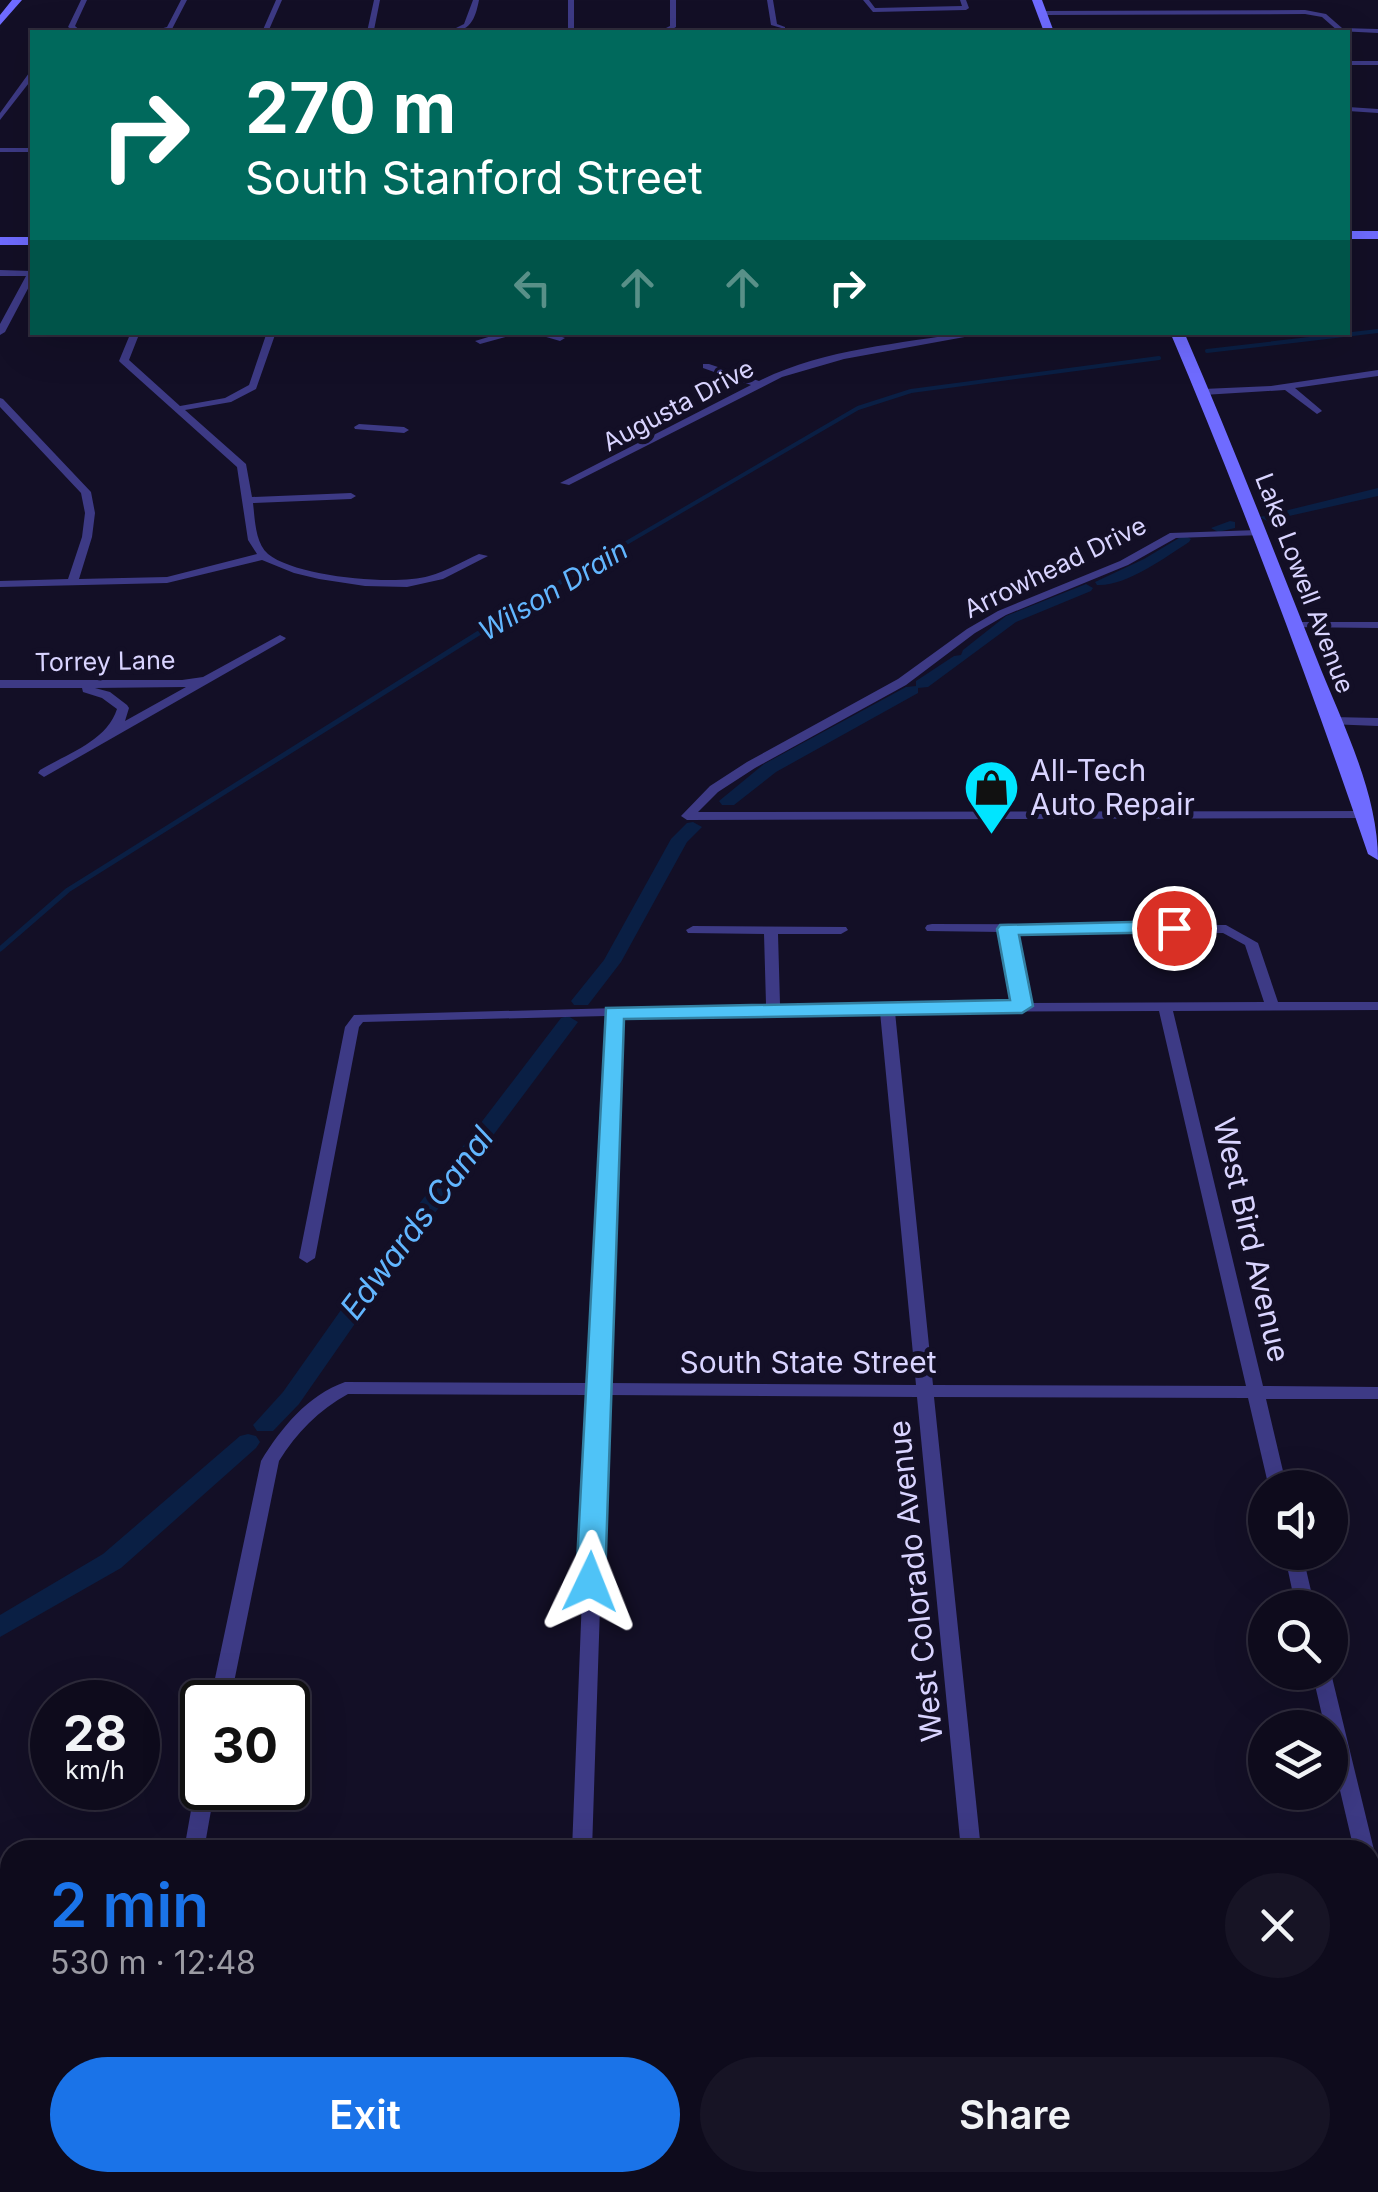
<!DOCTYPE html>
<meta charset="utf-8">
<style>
body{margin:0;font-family:Inter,sans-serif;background:#171425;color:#f1f3f6;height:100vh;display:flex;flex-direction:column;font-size:38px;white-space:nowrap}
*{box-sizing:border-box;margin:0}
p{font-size:32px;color:#9b9ba3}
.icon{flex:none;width:55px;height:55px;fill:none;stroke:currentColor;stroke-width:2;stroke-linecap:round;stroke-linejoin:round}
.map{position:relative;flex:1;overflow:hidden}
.drawer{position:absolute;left:0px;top:1840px;width:1380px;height:352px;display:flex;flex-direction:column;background:#0e0b1c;border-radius:30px 30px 0 0;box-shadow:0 10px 40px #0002,0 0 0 2px #2e2b3b}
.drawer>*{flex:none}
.banner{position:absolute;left:30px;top:30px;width:1320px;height:305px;border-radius:0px;box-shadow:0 10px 40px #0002,0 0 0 2px #2e2b3b;background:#00695c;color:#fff;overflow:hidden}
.tools{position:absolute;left:1248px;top:1470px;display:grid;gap:20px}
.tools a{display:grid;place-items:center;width:100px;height:100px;border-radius:50%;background:#0e0b1c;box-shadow:0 10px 40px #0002,0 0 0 2px #2e2b3b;font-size:50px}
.speed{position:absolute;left:30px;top:1680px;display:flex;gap:20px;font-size:50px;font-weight:700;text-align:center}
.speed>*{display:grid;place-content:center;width:130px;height:130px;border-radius:50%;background:#0e0b1c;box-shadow:0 10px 40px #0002,0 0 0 2px #2e2b3b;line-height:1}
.speed small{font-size:25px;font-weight:400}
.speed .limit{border:5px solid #111;border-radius:15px;background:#fff;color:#111}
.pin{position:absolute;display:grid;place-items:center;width:85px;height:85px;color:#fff;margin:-42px;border:5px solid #fff;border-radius:50%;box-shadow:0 2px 10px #0007}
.me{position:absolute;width:110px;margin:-55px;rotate:2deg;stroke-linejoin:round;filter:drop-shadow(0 0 8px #0008)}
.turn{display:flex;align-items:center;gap:35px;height:210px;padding:0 50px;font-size:45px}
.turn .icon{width:130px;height:130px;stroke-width:2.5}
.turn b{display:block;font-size:70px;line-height:85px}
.lanes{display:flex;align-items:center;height:95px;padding:0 50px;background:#0003;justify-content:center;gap:50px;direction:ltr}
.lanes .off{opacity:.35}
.round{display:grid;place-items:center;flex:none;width:105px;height:105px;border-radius:52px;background:#171425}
.overview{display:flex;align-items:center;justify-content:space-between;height:170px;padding:0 50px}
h1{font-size:60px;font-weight:600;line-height:75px;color:#1a73e8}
.action{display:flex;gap:20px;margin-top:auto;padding:20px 50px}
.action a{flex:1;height:115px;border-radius:60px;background:#1a73e8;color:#fff;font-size:40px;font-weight:600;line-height:115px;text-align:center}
.action a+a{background:#171425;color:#f1f3f6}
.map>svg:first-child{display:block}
</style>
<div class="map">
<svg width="1378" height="2192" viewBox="0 0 1378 2192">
<rect width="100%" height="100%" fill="#130f26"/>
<path fill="#12302f" d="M10,2060V2182L52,2183L50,2192H0V2061Z
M1370,2101H1378V2192H1026L1025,2183L1370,2182Z"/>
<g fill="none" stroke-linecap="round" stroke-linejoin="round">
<path stroke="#0a1f44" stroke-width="4" d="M1207,351L1378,331
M573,574L858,408L911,391L1159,358"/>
<path stroke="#0a1f44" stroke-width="5" d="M0,949L68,890L578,571"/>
<path fill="#0a1f44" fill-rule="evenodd" d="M1378,488V496L1267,521L1260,517Z
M1230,521L1235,522V528L1218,532L1211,528Z
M1184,535L1191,539L1189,542C1166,557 1125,587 1097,585L1095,582L1144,559Z
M1086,584L1093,588L1091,591L1016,622L928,687L918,688V693L776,772L734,805H722L719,801L764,764L906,687L916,686V681L954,656L961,655L963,650L1006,616Z
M693,822L702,827L687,842L621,962L588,1005H574L571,1001L604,960L671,839L687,823Z
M568,1016L578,1022L393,1269L299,1404L273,1431H257L253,1425L283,1392L377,1259L561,1018Z
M248,1434L256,1436L260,1442L256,1448L121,1568L0,1637V1615L103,1554L240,1436Z"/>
<path fill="#3d3a85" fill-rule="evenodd" d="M81,0H87L75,26L82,32H75L68,27Z
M181,0H187L172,29L149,32L167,27Z
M276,0H282L268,32H262Z
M374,0H380L374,30L384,32H367Z
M473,0H479C475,20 470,32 448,32L464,24Z
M568,0H574V29L582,31L662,30L670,26V0H676V27L667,32H573L568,30Z
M767,0H773L777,24L785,27V29L771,25Z
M863,0H869L875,8L962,6L960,0H966L969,8L966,10L873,12Z
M1305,10L1326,14L1342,28L1378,29V33L1338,31L1322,17L1305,14L1041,15L1038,13L1041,11Z
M1348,61H1378V65H1348Z
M29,73H32V79L0,120V113Z
M1348,107L1378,109V113L1348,111Z
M0,148H32V152H0Z
M0,270L32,271V281L5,332L0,335V324L26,276H0Z
M131,332H140L129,360L180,406L225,398L249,385L267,332H276L256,389L231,402L185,410L246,464L252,497L351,493L356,496L351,499L253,503C255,519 255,543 268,554C296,577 395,586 429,576C447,571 463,561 479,554L488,556L443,579L407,587L365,586L319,579L294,573L262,560L167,583L0,587V581L68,579L82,537L85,513L81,493L0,407V398L3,399L91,492L95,513L92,537L79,579L167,577L257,554L248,540L237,467L121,363L119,361Z
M505,332H524L480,344L475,341Z
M529,332H548L565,338L560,341Z
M968,332H992L844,359L782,377L569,485L560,483L751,385L703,368V364H709L759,381C823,349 899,344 968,332Z
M1378,370V376L1295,388L1320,409L1322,411L1317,414L1285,390L1203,395L1198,392L1203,389L1271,386Z
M359,424L404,427L409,430L404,433L355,429L354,427Z
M1258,530L1262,531V535L1176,538L1128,565L1006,615L975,633L906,685L755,768L718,792L698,812L1363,811L1369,815L1368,818L687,820L681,816L710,786L747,762L898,679L967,629L998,611L1120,561L1170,533Z
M1293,622H1378V628L1289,627V623Z
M280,635L286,638L284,640L44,777L38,773L40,770C67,754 107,741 117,709L102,698L83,692L82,688H0V680H182L203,677ZM186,687L125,721L129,708L127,705L110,692L95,688Z
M1332,717L1378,718V726L1328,724V718Z
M932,924L1226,925L1258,943L1278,1002H1378V1010L1173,1011L1263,1386L1378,1387V1399H1266L1287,1488H1269L1248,1398L934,1397L981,1850H961L917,1397L607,1395L592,1850H572L590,1395L348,1394C319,1410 296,1433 279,1461L230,1702H210L261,1461C281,1428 308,1395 345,1382L591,1383L606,1016L363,1022L359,1027L315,1258L307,1263L299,1258L345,1027L354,1015L766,1004L764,934L688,933L686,930L693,926L846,927L848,930L841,934H778L780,1004L1014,1003L1002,932L927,931L925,928L927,925ZM1016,932L1223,933L1245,945L1264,1002L1029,1003ZM1159,1011L1246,1386L933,1385L895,1012ZM773,1012H880L916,1385L608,1383L620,1016Z
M1284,1552H1302L1315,1608H1296Z
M1330,1669L1374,1850L1370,1857V1850H1354L1330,1748V1728H1325L1312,1672H1330Z
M202,1780V1788H215L204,1850H184L195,1788L198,1782Z
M1370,1869L1378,1873V1921L1370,1917Z
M1370,1977H1378V1997H1370Z
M0,1993H10V2013H0Z"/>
<path fill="#6f6bff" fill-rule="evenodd" d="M12,0H22L0,25V15Z
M1032,0H1042L1054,32H1044Z
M1348,231H1378V239H1348Z
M0,237H32V245H0Z
M1170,332H1184C1231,440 1273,549 1316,657C1341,721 1378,791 1378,860L1368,854C1308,678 1243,504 1170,332Z"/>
</g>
<path fill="#4fc3f7" stroke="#337fa1" stroke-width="2.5" d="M1174,921L1181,923L1184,928L1181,932L1019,935L1033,1006L1022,1013L624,1019L605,1582L601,1589L590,1592L580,1589L576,1582L606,1008L1010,1000L997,929L1000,925Z"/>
<defs>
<symbol id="shop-pin" viewBox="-11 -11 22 30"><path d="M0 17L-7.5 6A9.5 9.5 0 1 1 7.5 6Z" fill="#00e5ff" stroke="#130f26"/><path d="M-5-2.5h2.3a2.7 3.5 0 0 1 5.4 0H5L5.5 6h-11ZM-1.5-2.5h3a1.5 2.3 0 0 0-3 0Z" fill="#111"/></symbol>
</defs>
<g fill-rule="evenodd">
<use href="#shop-pin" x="960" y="756" width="63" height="86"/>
</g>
<g text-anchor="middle" stroke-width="10" stroke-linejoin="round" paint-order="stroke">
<g font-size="25" fill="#d9d4ff" stroke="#130f26">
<text transform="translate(678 405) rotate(-28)" y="9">Augusta Drive</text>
<text transform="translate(1055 567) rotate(-26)" y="9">Arrowhead Drive</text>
<text transform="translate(1305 583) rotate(69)" y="9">Lake Lowell Avenue</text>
<text transform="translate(105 661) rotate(-1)" y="9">Torrey Lane</text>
</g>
<g font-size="28" font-style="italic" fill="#62b6ff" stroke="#130f26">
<text transform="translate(553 590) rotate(-31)" y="10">Wilson Drain</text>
</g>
<g font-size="30" fill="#d9d4ff" stroke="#130f26" text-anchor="start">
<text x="1030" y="781">All-Tech<tspan x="1030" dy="34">Auto Repair</tspan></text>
</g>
<g font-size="30" fill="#d9d4ff" stroke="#130f26">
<text transform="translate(1251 1240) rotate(77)" y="10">West Bird Avenue</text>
<text x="808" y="1373">South State Street</text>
<text transform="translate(916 1581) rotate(-96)" y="10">West Colorado Avenue</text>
</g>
<g font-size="32" font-style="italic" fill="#62b6ff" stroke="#130f26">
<text transform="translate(417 1223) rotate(-53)" y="11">Edwards Canal</text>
</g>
</g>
</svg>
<div class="tools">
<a><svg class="icon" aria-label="sound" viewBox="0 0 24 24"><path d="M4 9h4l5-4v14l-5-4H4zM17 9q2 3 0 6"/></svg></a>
<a><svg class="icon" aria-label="search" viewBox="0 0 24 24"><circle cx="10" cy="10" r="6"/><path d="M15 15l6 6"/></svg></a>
<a><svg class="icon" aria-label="layers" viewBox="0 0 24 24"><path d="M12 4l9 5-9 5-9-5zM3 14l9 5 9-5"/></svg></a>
</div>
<div class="speed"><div>28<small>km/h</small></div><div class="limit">30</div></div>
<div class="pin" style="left:1174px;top:928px;background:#d93025"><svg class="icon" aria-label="arrive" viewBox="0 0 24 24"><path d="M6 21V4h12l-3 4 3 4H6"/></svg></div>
<svg class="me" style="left:590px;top:1582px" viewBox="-20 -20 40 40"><path d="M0-17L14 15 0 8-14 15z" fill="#4fc3f7" stroke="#fff" stroke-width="4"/></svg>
<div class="banner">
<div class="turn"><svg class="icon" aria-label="right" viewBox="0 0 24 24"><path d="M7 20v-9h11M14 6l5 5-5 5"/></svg><div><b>270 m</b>South Stanford Street</div></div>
<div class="lanes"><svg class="icon off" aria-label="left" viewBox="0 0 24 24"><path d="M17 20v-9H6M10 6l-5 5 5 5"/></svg><svg class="icon off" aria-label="ahead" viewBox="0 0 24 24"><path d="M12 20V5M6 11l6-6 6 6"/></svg><svg class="icon off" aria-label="ahead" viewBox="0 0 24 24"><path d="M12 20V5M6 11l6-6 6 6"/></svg><svg class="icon" aria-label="right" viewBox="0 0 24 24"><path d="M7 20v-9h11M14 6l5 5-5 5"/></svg></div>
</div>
<section class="drawer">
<div class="overview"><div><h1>2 min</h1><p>530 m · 12:48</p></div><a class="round"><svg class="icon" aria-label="close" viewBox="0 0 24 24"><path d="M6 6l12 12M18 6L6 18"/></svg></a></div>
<div class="action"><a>Exit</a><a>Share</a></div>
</section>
</div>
